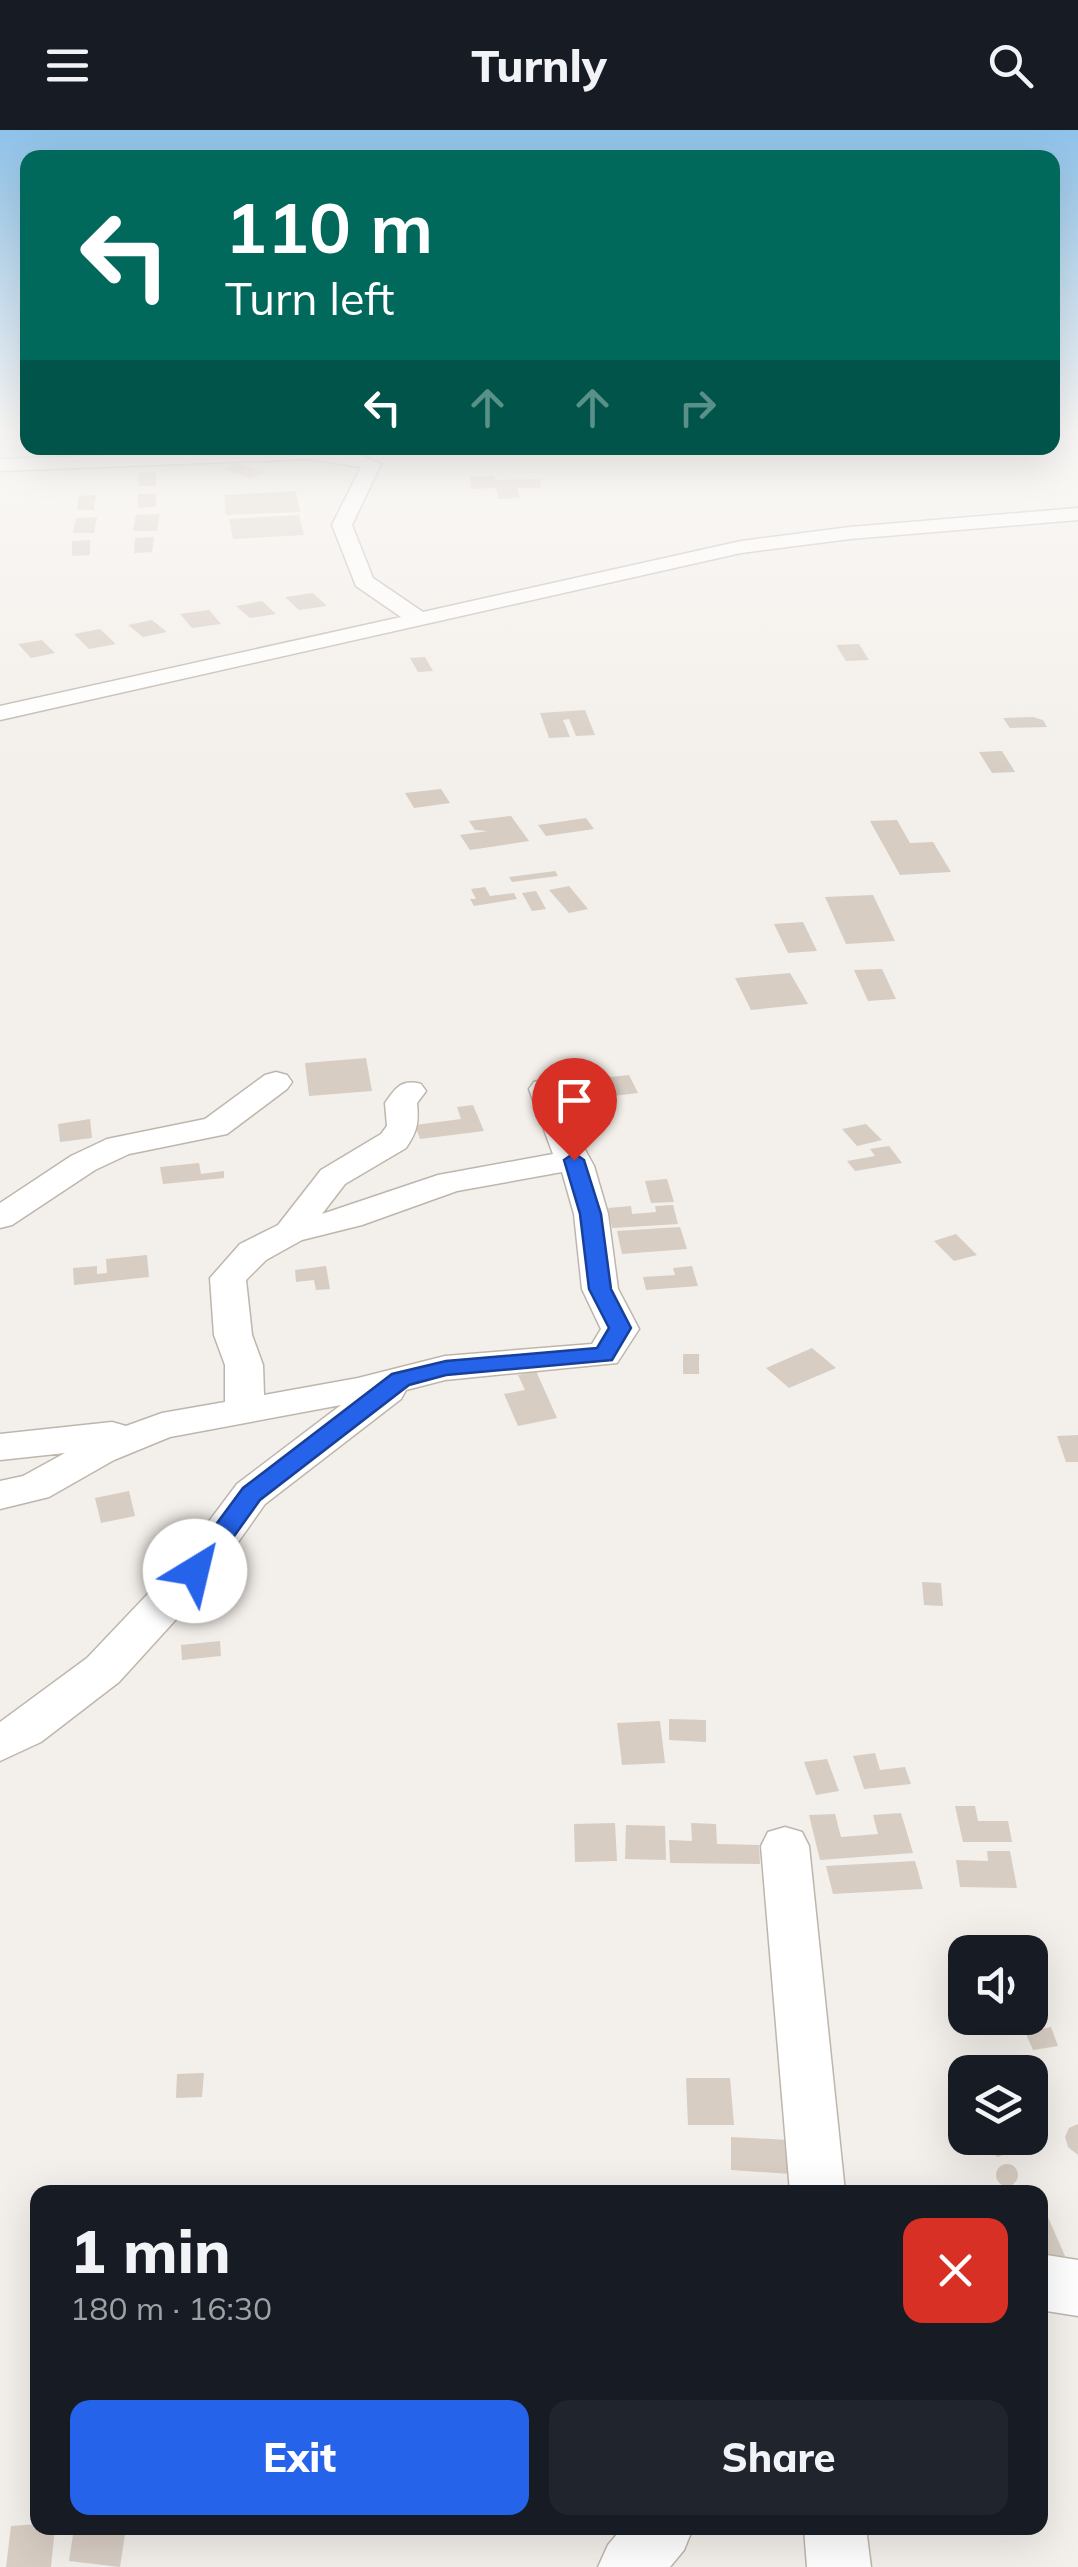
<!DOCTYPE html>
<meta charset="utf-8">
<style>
body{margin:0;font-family:Mulish,sans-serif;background:#20242c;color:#f1f3f6;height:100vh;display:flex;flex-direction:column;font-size:38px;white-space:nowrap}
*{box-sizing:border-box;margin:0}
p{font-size:32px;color:#9ea1a6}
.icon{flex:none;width:55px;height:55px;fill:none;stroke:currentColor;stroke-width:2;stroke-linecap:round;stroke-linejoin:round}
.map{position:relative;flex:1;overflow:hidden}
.sheet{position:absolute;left:30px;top:2055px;width:1018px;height:350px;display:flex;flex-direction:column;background:#171b24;border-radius:20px;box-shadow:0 10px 40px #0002}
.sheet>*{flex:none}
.top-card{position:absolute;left:20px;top:20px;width:1040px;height:305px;border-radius:20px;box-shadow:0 10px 40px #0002;background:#00695c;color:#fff;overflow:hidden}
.tools{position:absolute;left:948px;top:1805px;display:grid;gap:20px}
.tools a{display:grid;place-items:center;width:100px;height:100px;border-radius:20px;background:#171b24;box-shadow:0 10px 40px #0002;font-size:50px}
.pin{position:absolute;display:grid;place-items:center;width:85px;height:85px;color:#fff;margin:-102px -42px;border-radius:50% 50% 50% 0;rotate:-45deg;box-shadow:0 0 10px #0007}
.pin .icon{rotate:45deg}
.me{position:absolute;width:110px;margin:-55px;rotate:36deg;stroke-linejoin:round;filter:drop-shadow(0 0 8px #0008)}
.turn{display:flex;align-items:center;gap:35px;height:210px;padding:0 40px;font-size:45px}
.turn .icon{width:130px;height:130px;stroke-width:2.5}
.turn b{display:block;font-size:70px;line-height:85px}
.lanes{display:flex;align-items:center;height:95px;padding:0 40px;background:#0003;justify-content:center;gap:50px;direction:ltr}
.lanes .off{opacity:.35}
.round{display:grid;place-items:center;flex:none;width:105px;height:105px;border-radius:20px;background:#20242c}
.head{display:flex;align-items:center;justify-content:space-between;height:170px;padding:0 40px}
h1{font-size:60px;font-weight:800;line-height:75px}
.cta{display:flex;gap:20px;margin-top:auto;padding:20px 40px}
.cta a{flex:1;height:115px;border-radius:20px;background:#2563eb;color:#fff;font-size:40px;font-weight:800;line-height:115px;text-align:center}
.cta a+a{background:#20242c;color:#f1f3f6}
header{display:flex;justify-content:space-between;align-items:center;height:130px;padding:0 40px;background:#171b24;font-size:45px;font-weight:800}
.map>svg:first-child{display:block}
</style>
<header><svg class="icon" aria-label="menu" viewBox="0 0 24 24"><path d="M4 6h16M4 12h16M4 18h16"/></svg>Turnly<svg class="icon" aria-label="search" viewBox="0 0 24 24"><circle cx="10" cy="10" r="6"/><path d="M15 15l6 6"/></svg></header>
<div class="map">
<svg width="1078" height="2437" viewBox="0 0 1078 2437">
<rect width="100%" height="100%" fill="#f3efea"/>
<path fill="#d7cdc3" d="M238,334L265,343L249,348L221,339Z
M156,342V356H138V343Z
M495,346V350L540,349L541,358H517L520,368L499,369L496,358L471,359L470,347Z
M296,361L300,382L226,385L224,365Z
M138,364H156V377L138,378Z
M96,365L94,380H77L79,366Z
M160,384L157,401H133L136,385Z
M299,385L304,405L233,409L229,389Z
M97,387L94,403H73L76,388Z
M154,407L152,422L134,423L135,408Z
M90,410V425L72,426V411Z
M313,463L327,476L299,480L285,467Z
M262,471L276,484L250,488L236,476Z
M209,480L221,494L192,498L180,484Z
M152,490L167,502L143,507L128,495Z
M100,499L116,514L89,519L74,504Z
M42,510L55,523L31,528L18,514Z
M859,514L869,530L846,531L836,515Z
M425,527L433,541L418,542L410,528Z
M585,580L595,605L576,606L569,589L563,590L570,607L549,608L540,583Z
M1033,587L1043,590L1047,597L1010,598L1003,588Z
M1002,621L1015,642L992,643L979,622Z
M441,659L450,673L414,678L405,663Z
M511,686L529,711L470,720L460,705L488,701L475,700L469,691Z
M586,688L594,699L546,706L538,695Z
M897,690L910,713L933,712L951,742L900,745L870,691Z
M555,741L558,746L512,752L509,747Z
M569,756L588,779L569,783L549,760Z
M485,757L490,766L514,763L517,769L474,776L470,769H476L471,759Z
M536,761L546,779L532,781L522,763Z
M873,765L895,811L846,814L825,767Z
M803,792L817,821L788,823L774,794Z
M882,839L896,869L868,871L854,840Z
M790,843L808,874L751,880L735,848Z
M366,928L372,961L309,966L305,933Z
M629,945L638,963L571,971L563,952Z
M473,975L484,1001L420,1009L415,995L461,989L457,977Z
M90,989L92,1008L60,1012L58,994Z
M866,994L882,1010L857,1016L842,999Z
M889,1016L902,1033L855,1041L847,1031L875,1026L870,1019Z
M199,1033L201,1044L224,1041V1048L163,1054L160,1037Z
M667,1049L674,1072L651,1073L645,1051Z
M673,1075L678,1094L612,1098L608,1078L631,1076L632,1084L656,1082L655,1076Z
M680,1097L687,1119L622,1124L617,1101Z
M956,1104L977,1125L954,1131L934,1111Z
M147,1125L149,1147L74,1155L73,1138L97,1136V1144L107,1143L106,1129Z
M326,1136L330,1159L316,1160L314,1150L296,1152L295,1140Z
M692,1136L698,1156L646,1160L643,1147L675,1145L673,1138Z
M812,1218L836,1238L789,1258L766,1238Z
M683,1224H699V1244H683Z
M536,1241L557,1288L518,1296L504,1264L525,1260L518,1245Z
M1078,1305V1332H1066L1057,1306Z
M129,1361L135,1386L101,1393L95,1368Z
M922,1452L941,1453L943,1476L924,1475Z
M220,1511L221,1526L182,1530L181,1515Z
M669,1589L706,1590V1612L669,1610Z
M660,1591L665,1633L622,1635L617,1593Z
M875,1623L880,1640L905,1637L911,1654L864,1659L853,1626Z
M827,1629L839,1661L816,1665L804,1632Z
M955,1676H975L978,1691H1008L1012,1712H963Z
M901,1683L913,1723L820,1730L809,1685L835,1684L841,1707L878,1704L873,1685Z
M615,1693L617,1731L575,1732L574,1694Z
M691,1693L716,1694L717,1714L759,1715L760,1734L670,1733L669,1710L692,1711Z
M626,1695L665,1696L666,1730L625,1729Z
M987,1721H1010L1017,1758L960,1757L956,1730L988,1731Z
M915,1731L923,1759L833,1764L826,1736Z
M1051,1897L1058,1916L1033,1920L1025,1902Z
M204,1943L202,1967L176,1968L177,1944Z
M686,1948H730L734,1995H688Z
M1078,1994V2025L1068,2017L1065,2007L1069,1998Z
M731,2007L789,2010L791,2044L731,2040Z
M979,2008H1010L1011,2016L1007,2023L998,2027L981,2017Z
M996 2045a11 11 0 1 1 22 0a11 11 0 1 1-22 0Z
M1040,2069L1065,2126L1040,2131Z
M38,2394V2398H55L51,2437H6L11,2396Z
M74,2398H126L120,2437L69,2431Z"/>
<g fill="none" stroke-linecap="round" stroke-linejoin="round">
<defs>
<path id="street" d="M311,318L349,320L381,334L352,395L373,448L423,482L741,411L850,397L1078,378V390L850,409L741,423L0,590V576L401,487L356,456L332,395L361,337L310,329L0,341V329Z
M276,942L287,945L292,952L287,959L227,1004L129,1024L95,1040L12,1095L0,1098V1073L71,1026L107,1009L205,989L265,945Z
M545,949L556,952L561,959L578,1007L594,1036L608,1084L618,1159L639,1199L617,1233L445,1250L406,1260L401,1269L265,1374L210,1452L119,1552L41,1612L0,1631V1592L87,1528L180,1430L237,1354L341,1275L170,1307L114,1330L49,1367L0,1379V1351L23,1346L65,1323L0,1330V1304L112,1292L126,1296L162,1283L225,1272V1235L214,1205L210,1148L240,1114L278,1095L321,1040L381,1004L387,996L385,973C396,957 402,949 421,954L426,961L417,973C419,993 417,1002 406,1018L345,1054L322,1084L438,1045L553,1024L529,959L534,952ZM562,1042L574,1084L582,1159L601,1199L592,1214L445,1226L358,1248L264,1265L263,1235L252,1205L246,1150L266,1130L302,1110L362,1095L457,1061Z
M785,1697L802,1702L809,1716L845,2062H790L761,1716L768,1702Z
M1040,2124L1078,2130V2186L1040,2180Z
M622,2398H693L684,2420L670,2437H598L608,2415Z
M804,2398H866L871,2437H807Z"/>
</defs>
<use href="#street" stroke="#beb6ad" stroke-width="3"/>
<use href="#street" fill="#fff" fill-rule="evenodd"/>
</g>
<linearGradient id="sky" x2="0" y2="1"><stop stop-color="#8fc2e9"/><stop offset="0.47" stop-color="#faf8f6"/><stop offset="1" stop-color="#faf8f6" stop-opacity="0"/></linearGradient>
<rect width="1078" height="641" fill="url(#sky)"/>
<path fill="#2563eb" stroke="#184099" stroke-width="2.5" d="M574,1023L584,1030L601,1084L611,1159L631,1198L612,1230L446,1245L409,1255L260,1370L204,1448H186L182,1441L186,1435L243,1358L392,1244L446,1231L597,1218L609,1198L589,1159L580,1084L564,1030Z"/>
</svg>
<div class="tools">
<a><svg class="icon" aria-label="sound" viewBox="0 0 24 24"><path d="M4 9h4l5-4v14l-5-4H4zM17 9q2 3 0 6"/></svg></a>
<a><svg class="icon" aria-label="layers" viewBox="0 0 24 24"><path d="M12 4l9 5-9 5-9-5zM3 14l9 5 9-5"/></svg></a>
</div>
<div class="pin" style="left:574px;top:1030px;background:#d93025"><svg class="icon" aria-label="arrive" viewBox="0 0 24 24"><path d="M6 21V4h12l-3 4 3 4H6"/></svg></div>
<svg class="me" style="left:195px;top:1441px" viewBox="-20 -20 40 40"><circle r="19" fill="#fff"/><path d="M0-13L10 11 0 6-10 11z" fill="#2563eb"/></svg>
<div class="top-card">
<div class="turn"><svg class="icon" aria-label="left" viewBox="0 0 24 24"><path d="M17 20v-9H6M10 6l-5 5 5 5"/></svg><div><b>110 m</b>Turn left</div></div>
<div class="lanes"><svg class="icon" aria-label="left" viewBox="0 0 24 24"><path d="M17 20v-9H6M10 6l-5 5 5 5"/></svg><svg class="icon off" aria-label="ahead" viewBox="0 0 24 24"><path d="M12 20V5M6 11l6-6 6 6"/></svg><svg class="icon off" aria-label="ahead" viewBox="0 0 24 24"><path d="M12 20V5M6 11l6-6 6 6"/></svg><svg class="icon off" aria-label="right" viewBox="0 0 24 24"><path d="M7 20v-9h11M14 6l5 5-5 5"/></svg></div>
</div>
<section class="sheet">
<div class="head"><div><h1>1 min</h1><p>180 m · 16:30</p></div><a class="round" style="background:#d93025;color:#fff"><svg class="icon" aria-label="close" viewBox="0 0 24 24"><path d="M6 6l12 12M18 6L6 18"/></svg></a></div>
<div class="cta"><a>Exit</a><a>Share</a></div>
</section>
</div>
